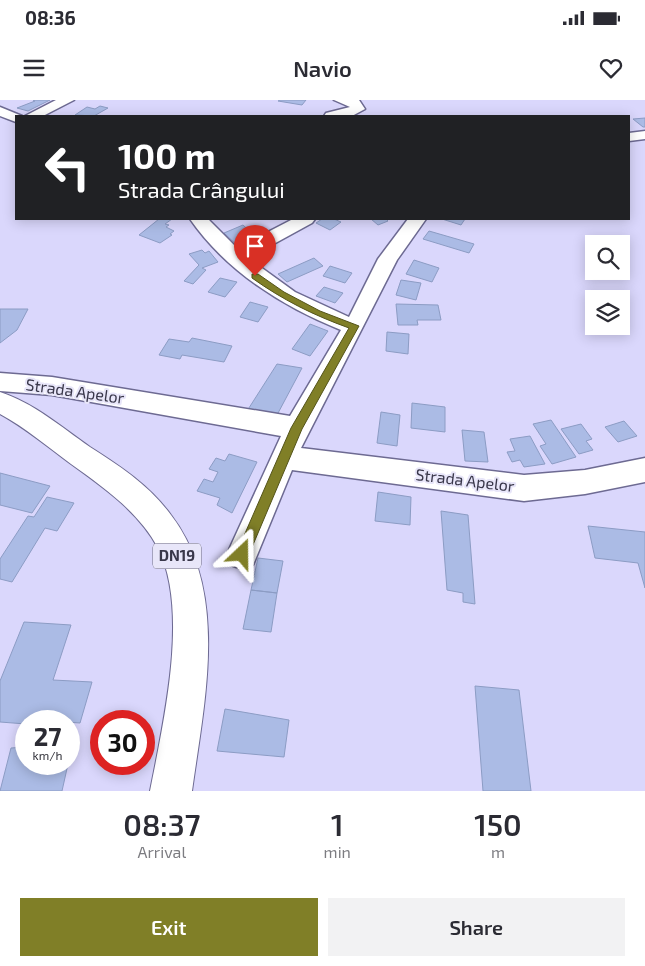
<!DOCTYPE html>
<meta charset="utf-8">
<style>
body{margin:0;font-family:"Exo 2",sans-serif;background:#f2f2f3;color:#2b2b33;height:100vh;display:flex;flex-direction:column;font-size:19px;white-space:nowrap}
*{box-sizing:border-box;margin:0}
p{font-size:16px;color:#7c7c81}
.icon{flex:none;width:28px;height:28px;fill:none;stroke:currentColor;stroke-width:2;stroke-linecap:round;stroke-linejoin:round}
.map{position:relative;height:691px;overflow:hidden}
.panel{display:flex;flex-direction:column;background:#fff;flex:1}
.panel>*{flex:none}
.guide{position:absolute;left:15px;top:15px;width:615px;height:105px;border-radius:0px;box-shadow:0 2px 12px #0003;background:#202124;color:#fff;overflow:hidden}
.controls{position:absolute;left:585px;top:135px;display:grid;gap:10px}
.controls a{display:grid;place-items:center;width:45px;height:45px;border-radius:0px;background:#fff;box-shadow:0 2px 12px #0003;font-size:25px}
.speed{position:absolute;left:15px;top:610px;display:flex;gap:10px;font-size:25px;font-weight:700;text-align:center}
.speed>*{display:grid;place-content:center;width:65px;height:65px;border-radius:50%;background:#fff;box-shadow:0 2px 12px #0003;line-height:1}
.speed small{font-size:12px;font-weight:400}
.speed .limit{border:8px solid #d22;background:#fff;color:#111}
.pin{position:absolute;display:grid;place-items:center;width:42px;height:42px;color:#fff;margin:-51px -21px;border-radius:50% 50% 50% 0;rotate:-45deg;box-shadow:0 0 5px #0007}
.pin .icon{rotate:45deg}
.me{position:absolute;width:55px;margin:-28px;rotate:23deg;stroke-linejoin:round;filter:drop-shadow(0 0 4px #0008)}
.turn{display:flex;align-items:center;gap:18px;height:105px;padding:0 20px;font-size:22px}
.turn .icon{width:65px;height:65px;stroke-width:2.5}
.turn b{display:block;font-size:35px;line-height:42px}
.eta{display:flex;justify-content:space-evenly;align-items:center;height:85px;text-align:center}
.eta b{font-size:30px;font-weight:600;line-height:35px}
.action{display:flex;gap:10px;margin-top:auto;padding:10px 20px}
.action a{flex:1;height:58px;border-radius:0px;background:#807f27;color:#fff;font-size:20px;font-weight:600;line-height:58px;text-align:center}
.action a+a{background:#f2f2f3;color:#2b2b33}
.status{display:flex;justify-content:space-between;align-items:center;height:35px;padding:0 25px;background:#fff;direction:ltr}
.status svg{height:14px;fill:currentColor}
header{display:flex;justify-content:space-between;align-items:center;height:65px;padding:0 20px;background:#fff;font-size:22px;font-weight:600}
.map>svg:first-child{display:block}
</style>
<div class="status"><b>08:36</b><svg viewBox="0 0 49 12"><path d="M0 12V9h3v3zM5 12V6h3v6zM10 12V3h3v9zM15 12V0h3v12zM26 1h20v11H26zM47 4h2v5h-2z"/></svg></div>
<header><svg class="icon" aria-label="menu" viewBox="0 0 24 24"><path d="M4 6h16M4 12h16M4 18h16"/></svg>Navio<svg class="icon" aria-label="heart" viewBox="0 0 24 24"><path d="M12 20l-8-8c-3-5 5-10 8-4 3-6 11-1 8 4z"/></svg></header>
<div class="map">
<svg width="645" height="691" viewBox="0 0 645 691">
<rect width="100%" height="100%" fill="#dad7fc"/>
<path fill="#abbbe5" stroke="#8c9cc4" d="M33,0H50L28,11L17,8L35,1Z
M280,0H306L302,5L278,1Z
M100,6L108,8L94,16L75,15L87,7L95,9Z
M645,18V27H643L633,19Z
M159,119H172L165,124L169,125L166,127L174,131L170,134L172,135L160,143L139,135Z
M322,119H334L341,122L330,130L316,123Z
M371,119H386L388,121L378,125Z
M442,119H465L461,125Z
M243,125L256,137L237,145L224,133Z
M429,131L474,144L469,153L423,139Z
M202,150L205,153L209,151L218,162L202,168L206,170L193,184L184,181L199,165L189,154Z
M314,158L323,166L287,182L278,174Z
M414,160L439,168L432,182L406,174Z
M330,166L352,173L345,183L323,176Z
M220,178L237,182L225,197L208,192Z
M401,180L421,183L416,200L396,195Z
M324,187L343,193L335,203L316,196Z
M250,202L268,207L258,222L240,217Z
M396,204L438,205L441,220H417L418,225H398Z
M0,209H28L17,230L0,243Z
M310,224L328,231L310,256L292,249Z
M387,232L409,234L408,254L386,251Z
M192,238L232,246L224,262L182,255L180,259L159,255L169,239L189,242Z
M277,264L302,268L277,315L247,311Z
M412,303L445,307V332L411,328Z
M381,312L400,315L397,346L377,343Z
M551,320L576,357L552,364L540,346L546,344L533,324Z
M624,321L637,336L618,342L605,327Z
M581,324L592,339L586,341L593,350L579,354L561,329Z
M462,330L484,332L488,362L465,361Z
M530,336L545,364L524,367L520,360L512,362L507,352L515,351L510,339Z
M229,354L257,362L232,413L217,405L220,398L197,391L204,379L213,382L218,372L209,369L216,358L225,361Z
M0,373L50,386L32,413L0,405Z
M378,392L411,397L410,425L375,421Z
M47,397L74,403L57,431L45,428L12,482L0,479V459L28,416L34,417Z
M441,411L468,415L475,504L463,502V493L447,490Z
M588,426L645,432V488L638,463L595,458Z
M258,458L283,461L277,493L251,490Z
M251,490L277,493L271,532L243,529Z
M24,522L71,525L53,580L92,582L80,623L38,620L26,621V624L0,622V581Z
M475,586L519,590L531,691H483Z
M225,609L289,620L284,657L217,651Z
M26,647V664H68L62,691H0L11,648Z"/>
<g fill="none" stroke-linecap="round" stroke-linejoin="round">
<defs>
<path id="minor" d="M56,0H74L43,16H25Z
M334,0H359L365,9L352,16H324L326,13L350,7Z
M0,7L22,16H16V22L0,16Z
M645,31V39L629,41V33Z
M190,119H208L237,148L293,119H315L312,123L248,158L295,192L349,217L378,159L408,119H426L397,160L301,348L524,375L585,370L645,358V382L585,394L524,401L292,370L253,465L242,469L231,465L227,454L281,336L52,295L0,291V273L52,277L290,316L341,230C283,207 226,171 190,119Z"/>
<path id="major" d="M0,292C34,303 61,327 90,347C120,366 150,386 171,415C230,492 204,603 192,691H150C163,624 190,511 158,448C139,412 103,387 71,364C48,347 26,328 0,314Z"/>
</defs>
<use href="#minor" stroke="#6d6a92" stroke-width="3"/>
<use href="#major" stroke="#6d6a92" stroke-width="2"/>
<use href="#minor" fill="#fff" fill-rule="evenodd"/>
<use href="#major" fill="#fff" fill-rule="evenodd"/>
</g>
<path fill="#807f27" stroke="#535319" d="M252,174H258L284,192L320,211L359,226L302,329L247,459L242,461L238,459L236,454L291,328L349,228C313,215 283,200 252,178Z"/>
<g text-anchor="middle" stroke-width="4" stroke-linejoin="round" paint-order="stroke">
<rect fill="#e8e6f9" stroke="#6e6c7e" stroke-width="1" x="153" y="443.5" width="48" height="25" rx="4"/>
<g font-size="15" font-weight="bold" fill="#39374a">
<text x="177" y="461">DN19</text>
</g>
<g font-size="16" fill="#39374a" stroke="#e8e6f9">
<text transform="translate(75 291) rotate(8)" y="6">Strada Apelor</text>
<text transform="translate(465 380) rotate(7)" y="6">Strada Apelor</text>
</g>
</g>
</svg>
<div class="controls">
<a><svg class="icon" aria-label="search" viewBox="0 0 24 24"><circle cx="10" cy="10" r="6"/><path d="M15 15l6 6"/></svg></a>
<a><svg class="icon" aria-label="layers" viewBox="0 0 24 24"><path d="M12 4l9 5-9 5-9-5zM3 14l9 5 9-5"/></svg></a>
</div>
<div class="speed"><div>27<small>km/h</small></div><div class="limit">30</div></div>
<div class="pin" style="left:255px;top:176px;background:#d93025"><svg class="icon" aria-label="arrive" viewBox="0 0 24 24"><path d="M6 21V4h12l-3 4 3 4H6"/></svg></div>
<svg class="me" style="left:242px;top:454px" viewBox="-20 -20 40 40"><path d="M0-17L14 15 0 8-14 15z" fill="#807f27" stroke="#fff" stroke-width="4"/></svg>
<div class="guide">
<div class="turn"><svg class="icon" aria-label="left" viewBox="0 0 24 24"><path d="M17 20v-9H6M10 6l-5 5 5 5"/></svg><div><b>100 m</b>Strada Crângului</div></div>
</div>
</div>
<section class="panel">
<div class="eta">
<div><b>08:37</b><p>Arrival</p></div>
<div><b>1</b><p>min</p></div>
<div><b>150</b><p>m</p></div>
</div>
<div class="action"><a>Exit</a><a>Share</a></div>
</section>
